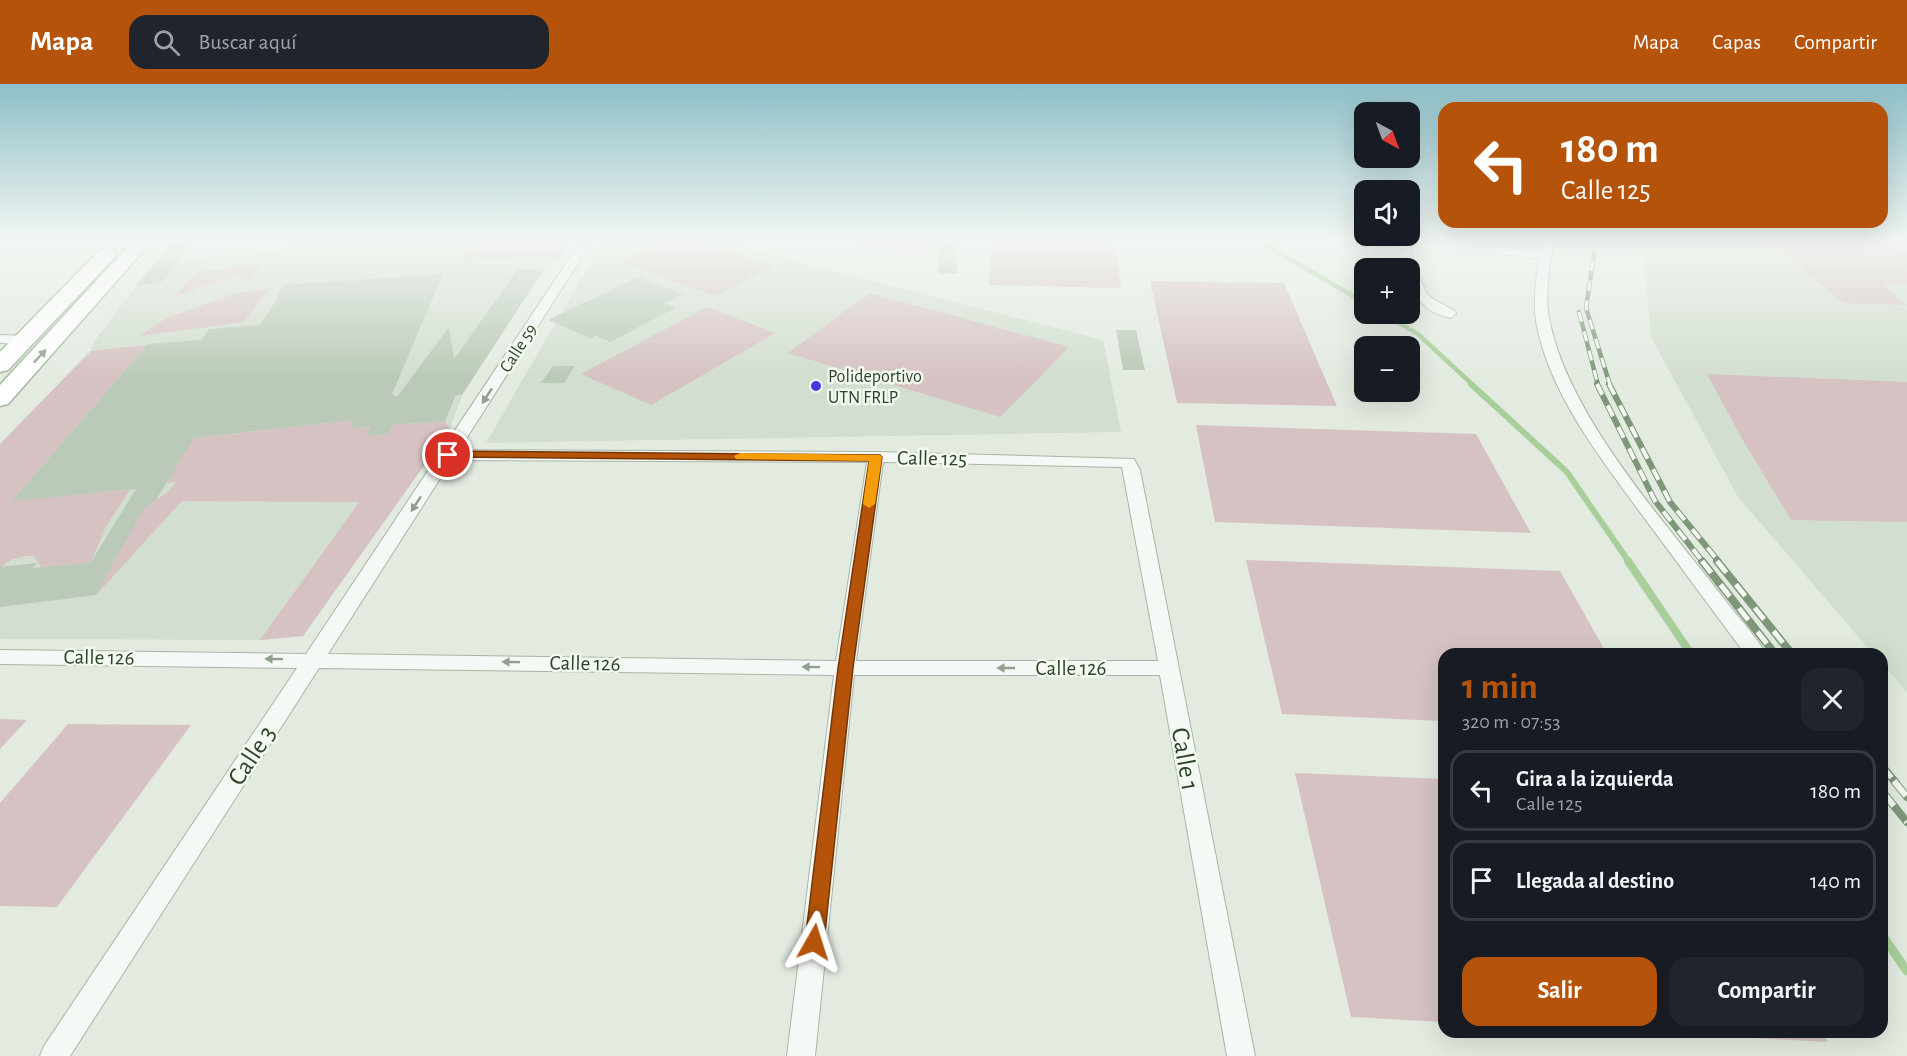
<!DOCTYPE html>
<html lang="es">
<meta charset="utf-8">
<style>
body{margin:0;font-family:"Alegreya Sans",sans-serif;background:#20242c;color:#f1f3f6;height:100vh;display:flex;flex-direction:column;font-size:22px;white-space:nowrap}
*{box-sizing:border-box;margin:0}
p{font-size:20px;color:#9ea1a6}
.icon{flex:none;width:33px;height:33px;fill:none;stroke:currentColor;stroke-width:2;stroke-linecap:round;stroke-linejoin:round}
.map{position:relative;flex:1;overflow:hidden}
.drawer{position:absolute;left:1438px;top:564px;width:450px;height:390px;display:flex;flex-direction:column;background:#171b24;border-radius:18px;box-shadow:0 6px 24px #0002}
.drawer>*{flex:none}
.banner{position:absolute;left:1438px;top:18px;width:450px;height:126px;border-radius:18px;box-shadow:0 6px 24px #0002;background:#b45309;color:#fff;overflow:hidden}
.needle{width:39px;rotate:139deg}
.controls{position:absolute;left:1354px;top:18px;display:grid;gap:12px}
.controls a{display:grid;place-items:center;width:66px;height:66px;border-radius:12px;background:#171b24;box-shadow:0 6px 24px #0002;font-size:30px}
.pin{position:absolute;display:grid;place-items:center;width:51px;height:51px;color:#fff;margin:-26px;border:3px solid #fff;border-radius:50%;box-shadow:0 2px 6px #0007}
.me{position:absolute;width:66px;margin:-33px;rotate:6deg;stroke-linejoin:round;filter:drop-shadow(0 0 4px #0008)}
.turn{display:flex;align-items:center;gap:21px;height:126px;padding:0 24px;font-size:27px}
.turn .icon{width:78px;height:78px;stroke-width:2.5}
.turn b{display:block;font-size:42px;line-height:51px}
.round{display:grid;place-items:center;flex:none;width:63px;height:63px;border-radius:18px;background:#20242c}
.headline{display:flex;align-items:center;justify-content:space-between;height:102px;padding:0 24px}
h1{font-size:36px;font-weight:700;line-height:45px;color:#b45309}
.primary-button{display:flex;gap:12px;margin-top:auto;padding:12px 24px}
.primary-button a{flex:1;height:69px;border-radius:18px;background:#b45309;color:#fff;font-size:24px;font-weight:700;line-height:69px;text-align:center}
.primary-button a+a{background:#20242c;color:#f1f3f6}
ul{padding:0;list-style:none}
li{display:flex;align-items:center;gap:18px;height:81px;margin:0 12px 9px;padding:0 12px;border:3px solid #363941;border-radius:18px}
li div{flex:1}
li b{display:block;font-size:22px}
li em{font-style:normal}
header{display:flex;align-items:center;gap:36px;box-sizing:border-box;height:84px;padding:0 30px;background:#b45309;color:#fff}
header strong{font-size:28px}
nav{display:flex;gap:33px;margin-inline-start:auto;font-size:21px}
.search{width:420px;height:54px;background:#20242c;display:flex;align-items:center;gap:15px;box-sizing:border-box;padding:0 21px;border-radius:18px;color:#9ea1a6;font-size:22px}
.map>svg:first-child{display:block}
</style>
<header>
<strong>Mapa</strong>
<div class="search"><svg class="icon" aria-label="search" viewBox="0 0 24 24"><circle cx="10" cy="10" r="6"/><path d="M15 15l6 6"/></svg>Buscar aquí</div>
<nav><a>Mapa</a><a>Capas</a><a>Compartir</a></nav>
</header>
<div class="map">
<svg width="1907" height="972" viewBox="0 0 1907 972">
<rect width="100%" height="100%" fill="#e3ebe1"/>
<path fill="#d2decf" d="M291,157H572L561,174L544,185L462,311L450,345L303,552L260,556L0,555V360L90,267L96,255L154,178L282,167Z
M603,157H718L1103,256L1121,348L486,359Z
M1647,157H1907V609L1883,580L1882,570H1873L1738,413L1651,253L1643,163Z"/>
<path fill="#d6c2c3" d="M469,157H572L561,174L462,177Z
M665,157H701L773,182L715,212L620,178Z
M858,157H936L933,169L854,166Z
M992,157H1114L1121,204L989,201Z
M1754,157H1907V200H1883L1906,221L1843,219L1785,171H1773Z
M263,181L255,193L248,197L237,191L175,212L197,188Z
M1150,197L1284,199L1337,322L1177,319Z
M269,205L244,238L139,252L165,235L233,210Z
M869,209L1069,263L1000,333L788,269Z
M707,223L775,249L651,321L581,290Z
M147,261L13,416L130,406L107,441L91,478L41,483L34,472C20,472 9,474 0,485V360L91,267Z
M1707,290L1907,298V438L1791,436L1741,353Z
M354,336L351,344L371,342L367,352L388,350L393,341L445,337L450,345L303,552L260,556L359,418L182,417L96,511L144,423C157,414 167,412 176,398L167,399L187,355Z
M1196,341L1476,350L1531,449L1215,438Z
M1246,476L1560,487L1607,570H1444V637L1282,630Z
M0,635L27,636L0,665Z
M68,640L191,641L57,823L0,822V719Z
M1295,689L1444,695V938L1351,933Z
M1644,948H1822L1828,958Z"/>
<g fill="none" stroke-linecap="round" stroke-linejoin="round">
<path stroke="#a8cf99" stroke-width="4.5" d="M1259,157L1365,219
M1383,230L1418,250L1473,301"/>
<path stroke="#a8cf99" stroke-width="6" d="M1471,300L1567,388L1629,478"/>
<path stroke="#a8cf99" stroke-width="8" d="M1628,477L1691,570"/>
<path stroke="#a8cf99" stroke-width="9" d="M1882,851L1907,887"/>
</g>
<path fill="#bbcab8" d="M174,157H196L161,199L136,201Z
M940,157H956L957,189L938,190Z
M518,185H544L462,311H456L445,337L393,341L388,350L366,352L371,342L350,344L354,336L194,354L156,416L144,424L96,511L0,523V483L37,479L33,484L91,478L136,405L12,417L148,260L201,256L209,245L260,241L276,217L283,201L443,190L392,310L397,313L449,243L454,275Z
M638,193L683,210L664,219L675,224L610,258L594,251L592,255L548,236Z
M1116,246H1136L1145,286H1123Z
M553,282H575L564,299H541Z"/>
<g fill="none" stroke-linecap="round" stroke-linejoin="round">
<defs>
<path id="street" d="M581,157H592L459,366L876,368L1134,375L1140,386L1255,972H1227L1160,591H854L815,972H787L834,591L319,584L70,972H40L44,962L297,584L0,580V566L306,570ZM452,376L867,378L836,577L328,570ZM883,378L1122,383L1158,577H856Z
M1394,157H1433L1540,167L1542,157H1554C1549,183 1544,214 1550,239C1570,333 1663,436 1722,512C1736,531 1754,549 1766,570H1745C1711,524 1677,478 1642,431C1600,373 1549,310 1536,237C1533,217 1536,194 1539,174L1408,162L1426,209L1433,215L1455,227L1456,230L1450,234C1423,227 1410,212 1410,184H1404Z
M0,251L24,252L31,256L24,260L0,259Z"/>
<path id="primary" d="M133,157H152L8,320L0,322V301Z
M107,164L114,166L116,170L114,174L8,286L0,288V268L100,166Z"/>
</defs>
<use href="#street" stroke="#a8b6a6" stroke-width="2"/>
<use href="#primary" stroke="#a4b89f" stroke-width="3"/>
<use href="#street" fill="#f5f9f5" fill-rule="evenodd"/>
<use href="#primary" fill="#fff" fill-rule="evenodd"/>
<defs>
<path id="rail-far3" d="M1596,157L1586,224L1610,301
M1579,228L1598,301"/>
<path id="rail-far2" d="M1597,300L1655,417L1703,478
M1609,300L1670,418L1719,478"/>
<path id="rail-far1" d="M1702,477L1775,570
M1717,477L1792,570
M1882,682L1896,699"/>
<path id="rail" d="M1894,697L1907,713
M1882,707L1907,738"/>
</defs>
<use href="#rail-far3" stroke="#7e9779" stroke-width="4.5"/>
<use href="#rail-far2" stroke="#7e9779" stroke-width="6"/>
<use href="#rail-far1" stroke="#7e9779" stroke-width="8"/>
<use href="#rail" stroke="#7e9779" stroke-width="8"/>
<use href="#rail-far3" stroke="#f3f8f1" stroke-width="3" stroke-dasharray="10" stroke-linecap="butt"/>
<use href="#rail-far2" stroke="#f3f8f1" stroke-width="4" stroke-dasharray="12" stroke-linecap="butt"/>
<use href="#rail-far1" stroke="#f3f8f1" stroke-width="5" stroke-dasharray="15" stroke-linecap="butt"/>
<use href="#rail" stroke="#f3f8f1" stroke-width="6" stroke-dasharray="19" stroke-linecap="butt"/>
</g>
<defs><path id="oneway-solid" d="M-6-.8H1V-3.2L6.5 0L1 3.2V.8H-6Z" transform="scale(1.5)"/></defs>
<use fill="#96a294" href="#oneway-solid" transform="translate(40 272) rotate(-47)"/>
<g fill="#909f8e">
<use href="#oneway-solid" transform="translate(487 312) rotate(123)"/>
<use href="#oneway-solid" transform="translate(416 420) rotate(123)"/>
<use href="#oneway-solid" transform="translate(274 575) rotate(-179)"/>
<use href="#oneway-solid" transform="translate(511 578) rotate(-179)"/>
<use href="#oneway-solid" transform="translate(811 583) rotate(-179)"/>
<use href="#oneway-solid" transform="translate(1006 584) rotate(-180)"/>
</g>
<linearGradient id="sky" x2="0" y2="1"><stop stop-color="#8ebfc8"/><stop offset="0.53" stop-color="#f2f6f2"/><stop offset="1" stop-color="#f2f6f2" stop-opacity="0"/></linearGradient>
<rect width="1907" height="294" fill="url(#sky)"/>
<path fill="#b45309" stroke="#753606" stroke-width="1.5" d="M448,367L880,371L882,373L853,584L824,858L821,864L814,867L807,864L805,858L838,584L869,377L444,373V368Z"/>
<path fill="#f59e0b" d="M740,369L880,371L882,373L875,420L869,424L863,420L869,377L736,375L734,372Z"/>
<circle fill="#443bdb" stroke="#f3f8f1" stroke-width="2" cx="816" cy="302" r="6"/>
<g text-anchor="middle" stroke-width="5" stroke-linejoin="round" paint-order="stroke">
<g font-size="18" fill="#2c4528" stroke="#f3f8f1">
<text transform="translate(518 264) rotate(-57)" y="6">Calle 59</text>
</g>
<g font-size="18" fill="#2c4528" stroke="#f3f8f1" text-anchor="start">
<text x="828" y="298">Polideportivo<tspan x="828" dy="21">UTN FRLP</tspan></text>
</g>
<g font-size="21" fill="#2c4528" stroke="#f3f8f1">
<text transform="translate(932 374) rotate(1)" y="7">Calle 125</text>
<text transform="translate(99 573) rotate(1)" y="7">Calle 126</text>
<text transform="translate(585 579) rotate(1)" y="7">Calle 126</text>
<text x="1071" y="591">Calle 126</text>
</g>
<g font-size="26" fill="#2c4528" stroke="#f3f8f1">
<text transform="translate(251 671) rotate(-57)" y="9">Calle 3</text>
<text transform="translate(1186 675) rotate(80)" y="9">Calle 1</text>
</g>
</g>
</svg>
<div class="controls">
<a><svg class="needle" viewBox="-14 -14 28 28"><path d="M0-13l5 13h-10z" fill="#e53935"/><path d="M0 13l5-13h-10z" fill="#9ea1a6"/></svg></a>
<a><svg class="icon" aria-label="sound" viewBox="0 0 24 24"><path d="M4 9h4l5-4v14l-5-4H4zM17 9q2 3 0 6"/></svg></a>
<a>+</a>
<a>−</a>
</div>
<div class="pin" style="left:448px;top:371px;background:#d93025"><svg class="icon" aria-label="arrive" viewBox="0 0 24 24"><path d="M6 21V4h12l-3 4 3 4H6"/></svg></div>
<svg class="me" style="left:814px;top:858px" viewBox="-20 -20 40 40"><path d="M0-17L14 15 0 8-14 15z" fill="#b45309" stroke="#fff" stroke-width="4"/></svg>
<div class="banner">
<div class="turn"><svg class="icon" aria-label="left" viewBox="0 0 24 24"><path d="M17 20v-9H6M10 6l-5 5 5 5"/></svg><div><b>180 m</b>Calle 125</div></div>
</div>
<section class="drawer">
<div class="headline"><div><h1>1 min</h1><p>320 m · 07:53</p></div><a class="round"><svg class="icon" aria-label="close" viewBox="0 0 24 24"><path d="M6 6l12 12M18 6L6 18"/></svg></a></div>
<ul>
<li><svg class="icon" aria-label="left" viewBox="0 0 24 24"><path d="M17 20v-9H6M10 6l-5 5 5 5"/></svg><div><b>Gira a la izquierda</b><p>Calle 125</p></div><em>180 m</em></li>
<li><svg class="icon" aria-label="arrive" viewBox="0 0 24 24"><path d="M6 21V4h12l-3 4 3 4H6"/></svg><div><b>Llegada al destino</b></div><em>140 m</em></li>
</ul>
<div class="primary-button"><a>Salir</a><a>Compartir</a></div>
</section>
</div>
